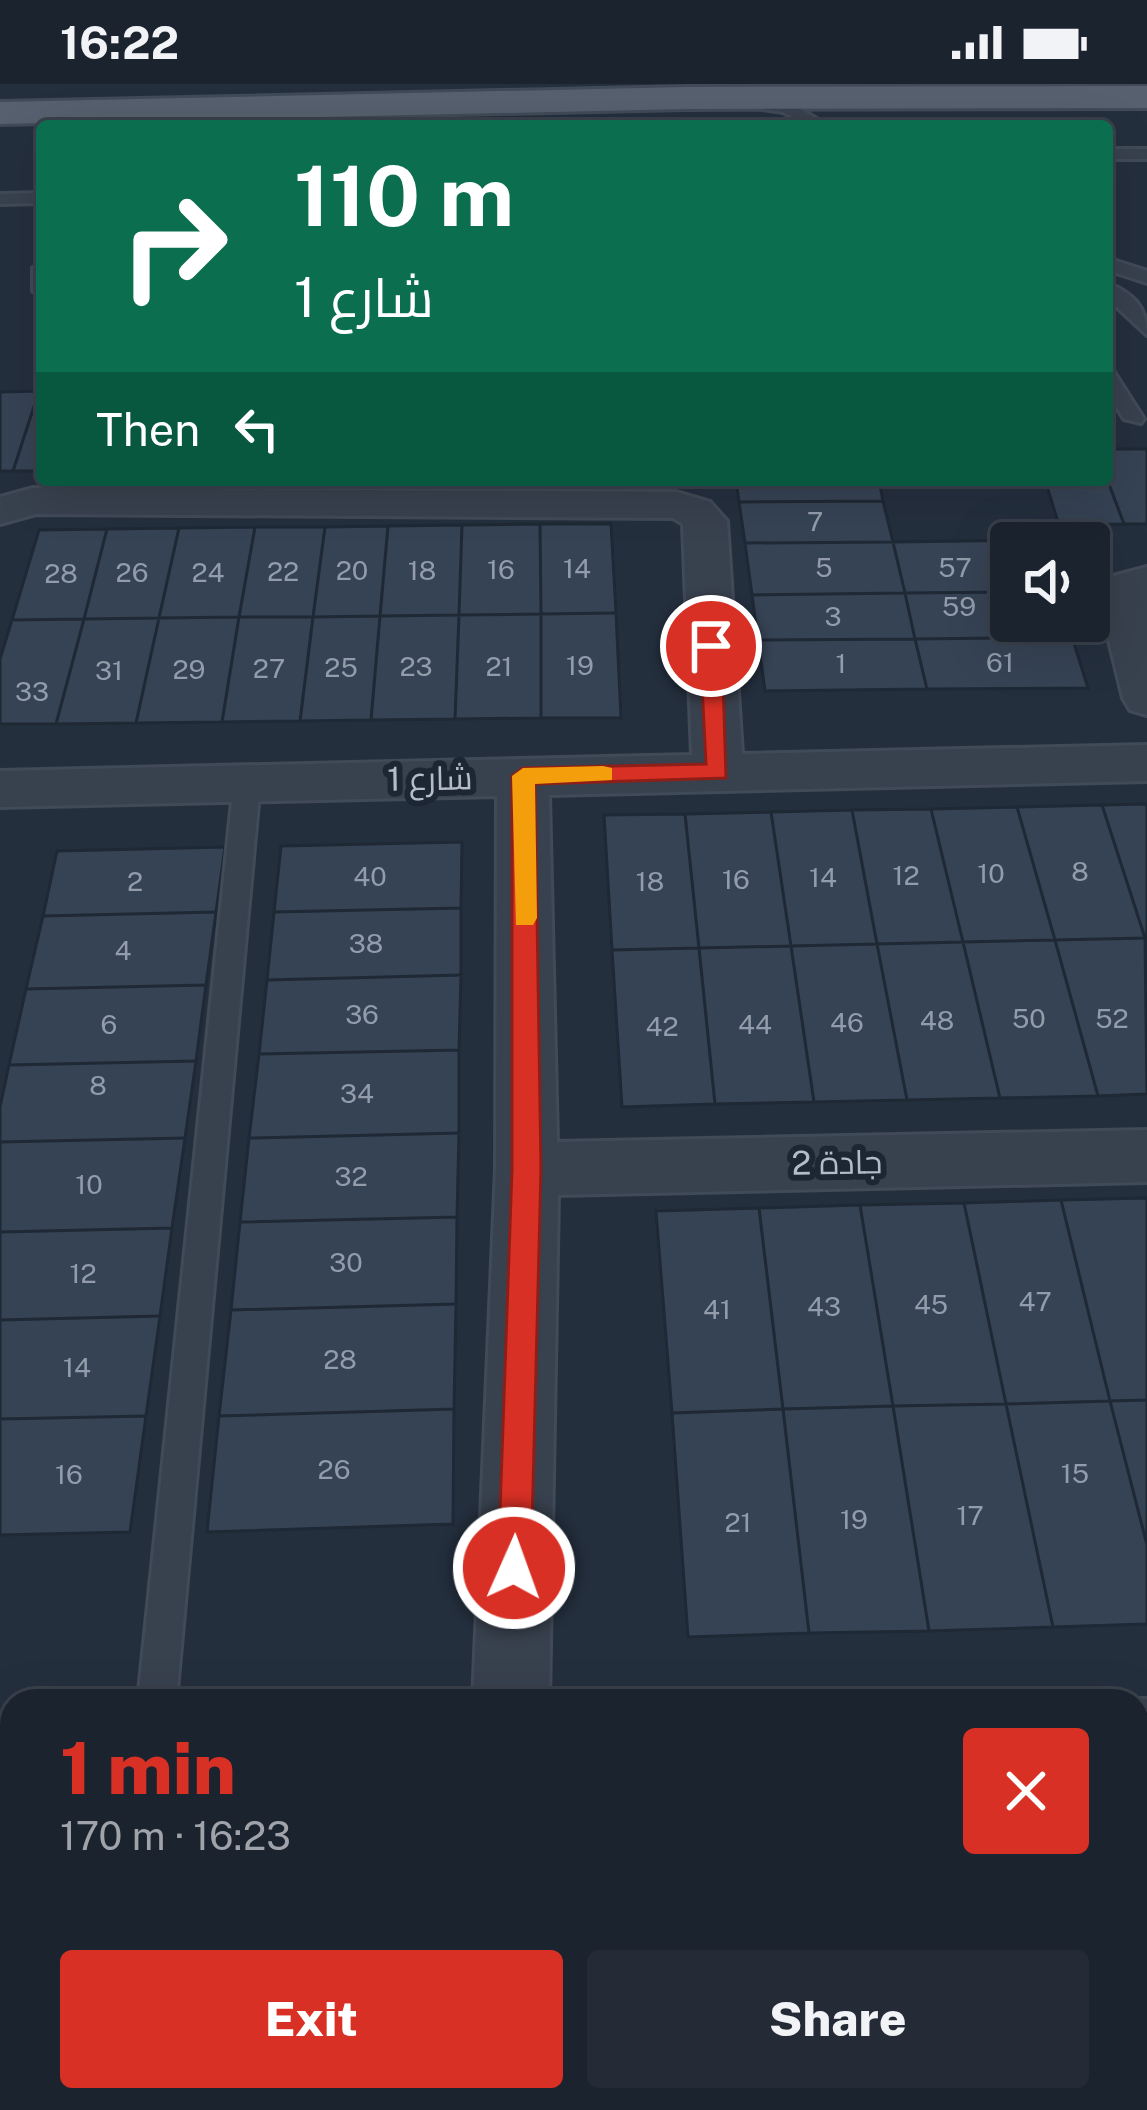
<!DOCTYPE html>
<meta charset="utf-8">
<style>
body{margin:0;font-family:"Public Sans",Cairo,sans-serif;background:#242b36;color:#f1f3f6;height:100vh;display:flex;flex-direction:column;font-size:45px;white-space:nowrap}
*{box-sizing:border-box;margin:0}
p{font-size:39px;color:#a0a4aa}
.icon{flex:none;width:66px;height:66px;fill:none;stroke:currentColor;stroke-width:2;stroke-linecap:round;stroke-linejoin:round}
.map{position:relative;flex:1;overflow:hidden}
.details{position:absolute;left:0px;top:1605px;width:1149px;height:423px;display:flex;flex-direction:column;background:#1b232e;border-radius:36px 36px 0 0;box-shadow:0 12px 48px #0002,0 0 0 3px #39404a}
.details>*{flex:none}
.top-card{position:absolute;left:36px;top:36px;width:1077px;height:366px;border-radius:12px;box-shadow:0 12px 48px #0002,0 0 0 3px #39404a;background:#0b6e4f;color:#fff;overflow:hidden}
.fabs{position:absolute;left:990px;top:438px;display:grid;gap:24px}
.fabs a{display:grid;place-items:center;width:120px;height:120px;border-radius:12px;background:#1b232e;box-shadow:0 12px 48px #0002,0 0 0 3px #39404a;font-size:60px}
.pin{position:absolute;display:grid;place-items:center;width:102px;height:102px;color:#fff;margin:-51px;border:6px solid #fff;border-radius:50%;box-shadow:0 3px 12px #0007}
.me{position:absolute;width:132px;margin:-66px;rotate:2deg;stroke-linejoin:round;filter:drop-shadow(0 0 9px #0008)}
.turn{display:flex;align-items:center;gap:42px;height:252px;padding:0 60px;font-size:54px}
.turn .icon{width:156px;height:156px;stroke-width:2.5}
.turn b{display:block;font-size:84px;line-height:102px}
.then{display:flex;align-items:center;height:114px;padding:0 60px;background:#0003;gap:24px;font-size:45px}
.round{display:grid;place-items:center;flex:none;width:126px;height:126px;border-radius:12px;background:#242b36}
.summary{display:flex;align-items:center;justify-content:space-between;height:204px;padding:0 60px}
h1{font-size:72px;font-weight:800;line-height:90px;color:#d93025}
.primary-button{display:flex;gap:24px;margin-top:auto;padding:24px 60px}
.primary-button a{flex:1;height:138px;border-radius:12px;background:#d93025;color:#fff;font-size:48px;font-weight:800;line-height:138px;text-align:center}
.primary-button a+a{background:#242b36;color:#f1f3f6}
.status{display:flex;justify-content:space-between;align-items:center;height:84px;padding:0 60px;background:#1b232e;direction:ltr}
.status svg{height:33px;fill:currentColor}
.map>svg:first-child{display:block}
</style>
<div class="status"><b>16:22</b><svg viewBox="0 0 49 12"><path d="M0 12V9h3v3zM5 12V6h3v6zM10 12V3h3v9zM15 12V0h3v12zM26 1h20v11H26zM47 4h2v5h-2z"/></svg></div>
<div class="map">
<svg width="1147" height="2026" viewBox="0 0 1147 2026">
<rect width="100%" height="100%" fill="#242f3e"/>
<path fill="#364354" stroke="#1f2835" stroke-width="3" d="M39,307L13,387H0V308Z
M39,307L42,387H13Z
M1107,365H1147V440H1124L1107,395Z
M1107,395L1124,440L1059,441L1045,396Z
M736,396H879L883,417L739,418Z
M883,417L893,458L745,459L739,418Z
M540,440L541,530L459,531L462,441Z
M540,440H611L616,529L541,530Z
M462,441L459,531L380,532L388,442Z
M388,442L380,532L313,533L325,443Z
M255,443L239,533L159,534L179,444Z
M255,443H325L313,533H239Z
M179,444L159,534L84,535L107,445Z
M107,445L84,535L12,536L39,446Z
M1041,456L1011,459V508L905,509L893,458Z
M893,458L905,509L752,511L745,459Z
M1011,508V537H1067L1072,553L915,555L905,509Z
M905,509L915,555L758,556L752,511Z
M616,529L621,634H541V530Z
M541,530V634L455,635L459,531Z
M459,531L455,635L371,636L380,532Z
M380,532L371,636L300,637L313,533Z
M239,533L222,638L136,639L159,534Z
M239,533H313L300,637L222,638Z
M159,534L136,639L56,640L84,535Z
M84,535L56,640H0V575L12,536Z
M1072,553L1088,604L927,605L915,555Z
M915,555L927,605L765,607L758,556Z
M1147,720V854H1145L1102,721Z
M1102,721L1145,854L1055,856L1017,723Z
M1017,723L1055,856L963,858L931,725Z
M931,725L963,858L877,860L852,726Z
M852,726L877,860L791,862L771,728Z
M771,728L791,862L699,864L685,730Z
M685,730L699,864L612,866L604,731Z
M462,758L461,824L274,828L281,762Z
M225,763L216,828L43,832L57,767Z
M461,824V891L267,896L274,828Z
M216,828L206,901L26,905L43,832Z
M1145,854L1147,1010L1098,1012L1055,856Z
M1055,856L1098,1012L1000,1014L963,858Z
M963,858L1000,1014L907,1016L877,860Z
M877,860L907,1016L814,1018L791,862Z
M791,862L814,1018L715,1020L699,864Z
M699,864L715,1020L622,1023L612,866Z
M461,891L459,966L259,970L267,896Z
M206,901L196,977L9,981L26,905Z
M459,966V1049L249,1054L259,970Z
M196,977L185,1054L0,1058V1023L9,981Z
M459,1049L457,1133L240,1138L249,1054Z
M185,1054L172,1144L0,1148V1058Z
M1147,1114V1316L1110,1317L1061,1116Z
M1061,1116L1110,1317L1006,1320L964,1119Z
M964,1119L1006,1320L893,1322L860,1121Z
M860,1121L893,1322L783,1325L759,1124Z
M759,1124L783,1325L672,1329L656,1127Z
M457,1133L456,1220L231,1226L240,1138Z
M172,1144L160,1232L0,1236V1148Z
M456,1220L454,1325L219,1332L231,1226Z
M160,1232L146,1332L0,1335V1236Z
M1147,1316V1461L1110,1317Z
M1110,1317L1147,1461V1540L1053,1543L1006,1320Z
M1006,1320L1053,1543L929,1547L893,1322Z
M893,1322L929,1547L809,1549L783,1325Z
M454,1325L453,1440L207,1448L219,1332Z
M783,1325L809,1549L688,1553L672,1329Z
M146,1332L130,1448L0,1451V1335Z
M1137,1713H1147V2026H1095L1093,2016H1137Z
M506,2016H664L665,2026H506Z
M664,2016H801L802,2026H665Z
M801,2016H940L941,2026H802Z
M940,2016H1093L1095,2026H941Z"/>
<g fill="none" stroke-linecap="round" stroke-linejoin="round">
<defs>
<path id="service" d="M748,14L793,21L829,42H809L783,28L742,22L740,19Z
M1107,65H1147V75H1107Z
M42,109V119L0,120V110Z
M1107,174L1147,187V199L1107,186Z
M42,178V213L33,207V184Z
M1107,199C1133,209 1147,223 1147,251L1107,214Z
M1107,286L1114,288L1144,335L1141,339L1124,335L1107,308Z
M247,689L260,698L176,1617H138L234,698Z
M0,1649H12V1689H0Z"/>
<path id="minor" d="M33,404L676,408L710,418L727,437L742,670L1147,661V697L549,711L557,1058L1147,1046V1098L558,1111L549,1617H473L496,1085L497,712L0,723V687L692,671L683,440L673,434L36,430L0,440V413Z
M1147,483V631L1130,626L1123,614L1102,528L1113,492Z
M1137,1615H1147V1693H1137V1617H1133Z"/>
<path id="primary" d="M1147,2V24L686,25L0,40V18L686,3Z"/>
</defs>
<use href="#service" stroke="#414a57" stroke-width="6"/>
<use href="#minor" stroke="#414a57" stroke-width="6"/>
<use href="#primary" stroke="#414a57" stroke-width="6"/>
<use href="#service" fill="#38414e" fill-rule="evenodd"/>
<use href="#minor" fill="#38414e" fill-rule="evenodd"/>
<use href="#primary" fill="#56606e" fill-rule="evenodd"/>
</g>
<path fill="#d93025" stroke="#8d1f18" stroke-width="3" d="M711,555L722,562L726,694L535,700L541,1085L531,1484L526,1496L514,1501L503,1496L498,1484L512,1085V692L523,684L706,680L700,562Z"/>
<path fill="#f59e0b" d="M603,682L612,684V696L535,700L537,834L533,841H516L512,692L523,684Z"/>
<g text-anchor="middle" stroke-width="12" stroke-linejoin="round" paint-order="stroke">
<g font-size="27" fill="#929caa">
<text x="815" y="447">7</text>
<text x="824" y="493">5</text>
<text x="955" y="493">57</text>
<text x="577" y="494">14</text>
<text x="501" y="495">16</text>
<text x="352" y="496">20</text>
<text x="422" y="496">18</text>
<text x="283" y="497">22</text>
<text x="132" y="498">26</text>
<text x="208" y="498">24</text>
<text x="61" y="499">28</text>
<text x="959" y="532">59</text>
<text x="833" y="542">3</text>
<text x="1000" y="588">61</text>
<text x="841" y="589">1</text>
<text x="580" y="591">19</text>
<text x="416" y="592">23</text>
<text x="499" y="592">21</text>
<text x="341" y="593">25</text>
<text x="269" y="594">27</text>
<text x="189" y="595">29</text>
<text x="109" y="596">31</text>
<text x="32" y="617">33</text>
<text x="1080" y="797">8</text>
<text x="991" y="799">10</text>
<text x="906" y="801">12</text>
<text x="370" y="802">40</text>
<text x="823" y="803">14</text>
<text x="736" y="805">16</text>
<text x="135" y="807">2</text>
<text x="650" y="807">18</text>
<text x="366" y="869">38</text>
<text x="123" y="876">4</text>
<text x="362" y="940">36</text>
<text x="1029" y="944">50</text>
<text x="1112" y="944">52</text>
<text x="937" y="946">48</text>
<text x="847" y="948">46</text>
<text x="109" y="950">6</text>
<text x="755" y="950">44</text>
<text x="662" y="952">42</text>
<text x="98" y="1011">8</text>
<text x="357" y="1019">34</text>
<text x="351" y="1102">32</text>
<text x="89" y="1110">10</text>
<text x="346" y="1188">30</text>
<text x="83" y="1199">12</text>
<text x="1035" y="1227">47</text>
<text x="931" y="1230">45</text>
<text x="824" y="1232">43</text>
<text x="717" y="1235">41</text>
<text x="340" y="1285">28</text>
<text x="77" y="1293">14</text>
<text x="334" y="1395">26</text>
<text x="1075" y="1399">15</text>
<text x="69" y="1400">16</text>
<text x="970" y="1441">17</text>
<text x="854" y="1445">19</text>
<text x="738" y="1448">21</text>
</g>
<g font-size="33" fill="#b4bcc9" stroke="#1d2633">
<text transform="translate(430 694) rotate(-1)" y="12">شارع 1</text>
<text transform="translate(837 1078) rotate(-1)" y="12">جادة 2</text>
</g>
</g>
</svg>
<div class="fabs">
<a><svg class="icon" aria-label="sound" viewBox="0 0 24 24"><path d="M4 9h4l5-4v14l-5-4H4zM17 9q2 3 0 6"/></svg></a>
</div>
<div class="pin" style="left:711px;top:562px;background:#d93025"><svg class="icon" aria-label="arrive" viewBox="0 0 24 24"><path d="M6 21V4h12l-3 4 3 4H6"/></svg></div>
<svg class="me" style="left:514px;top:1484px" viewBox="-20 -20 40 40"><circle r="17" fill="#d93025" stroke="#fff" stroke-width="3"/><path d="M0-11L8 9 0 5-8 9z" fill="#fff"/></svg>
<div class="top-card">
<div class="turn"><svg class="icon" aria-label="right" viewBox="0 0 24 24"><path d="M7 20v-9h11M14 6l5 5-5 5"/></svg><div><b>110 m</b>شارع 1</div></div>
<div class="then">Then<svg class="icon" aria-label="left" viewBox="0 0 24 24"><path d="M17 20v-9H6M10 6l-5 5 5 5"/></svg></div>
</div>
<section class="details">
<div class="summary"><div><h1>1 min</h1><p>170 m · 16:23</p></div><a class="round" style="background:#d93025;color:#fff"><svg class="icon" aria-label="close" viewBox="0 0 24 24"><path d="M6 6l12 12M18 6L6 18"/></svg></a></div>
<div class="primary-button"><a>Exit</a><a>Share</a></div>
</section>
</div>
